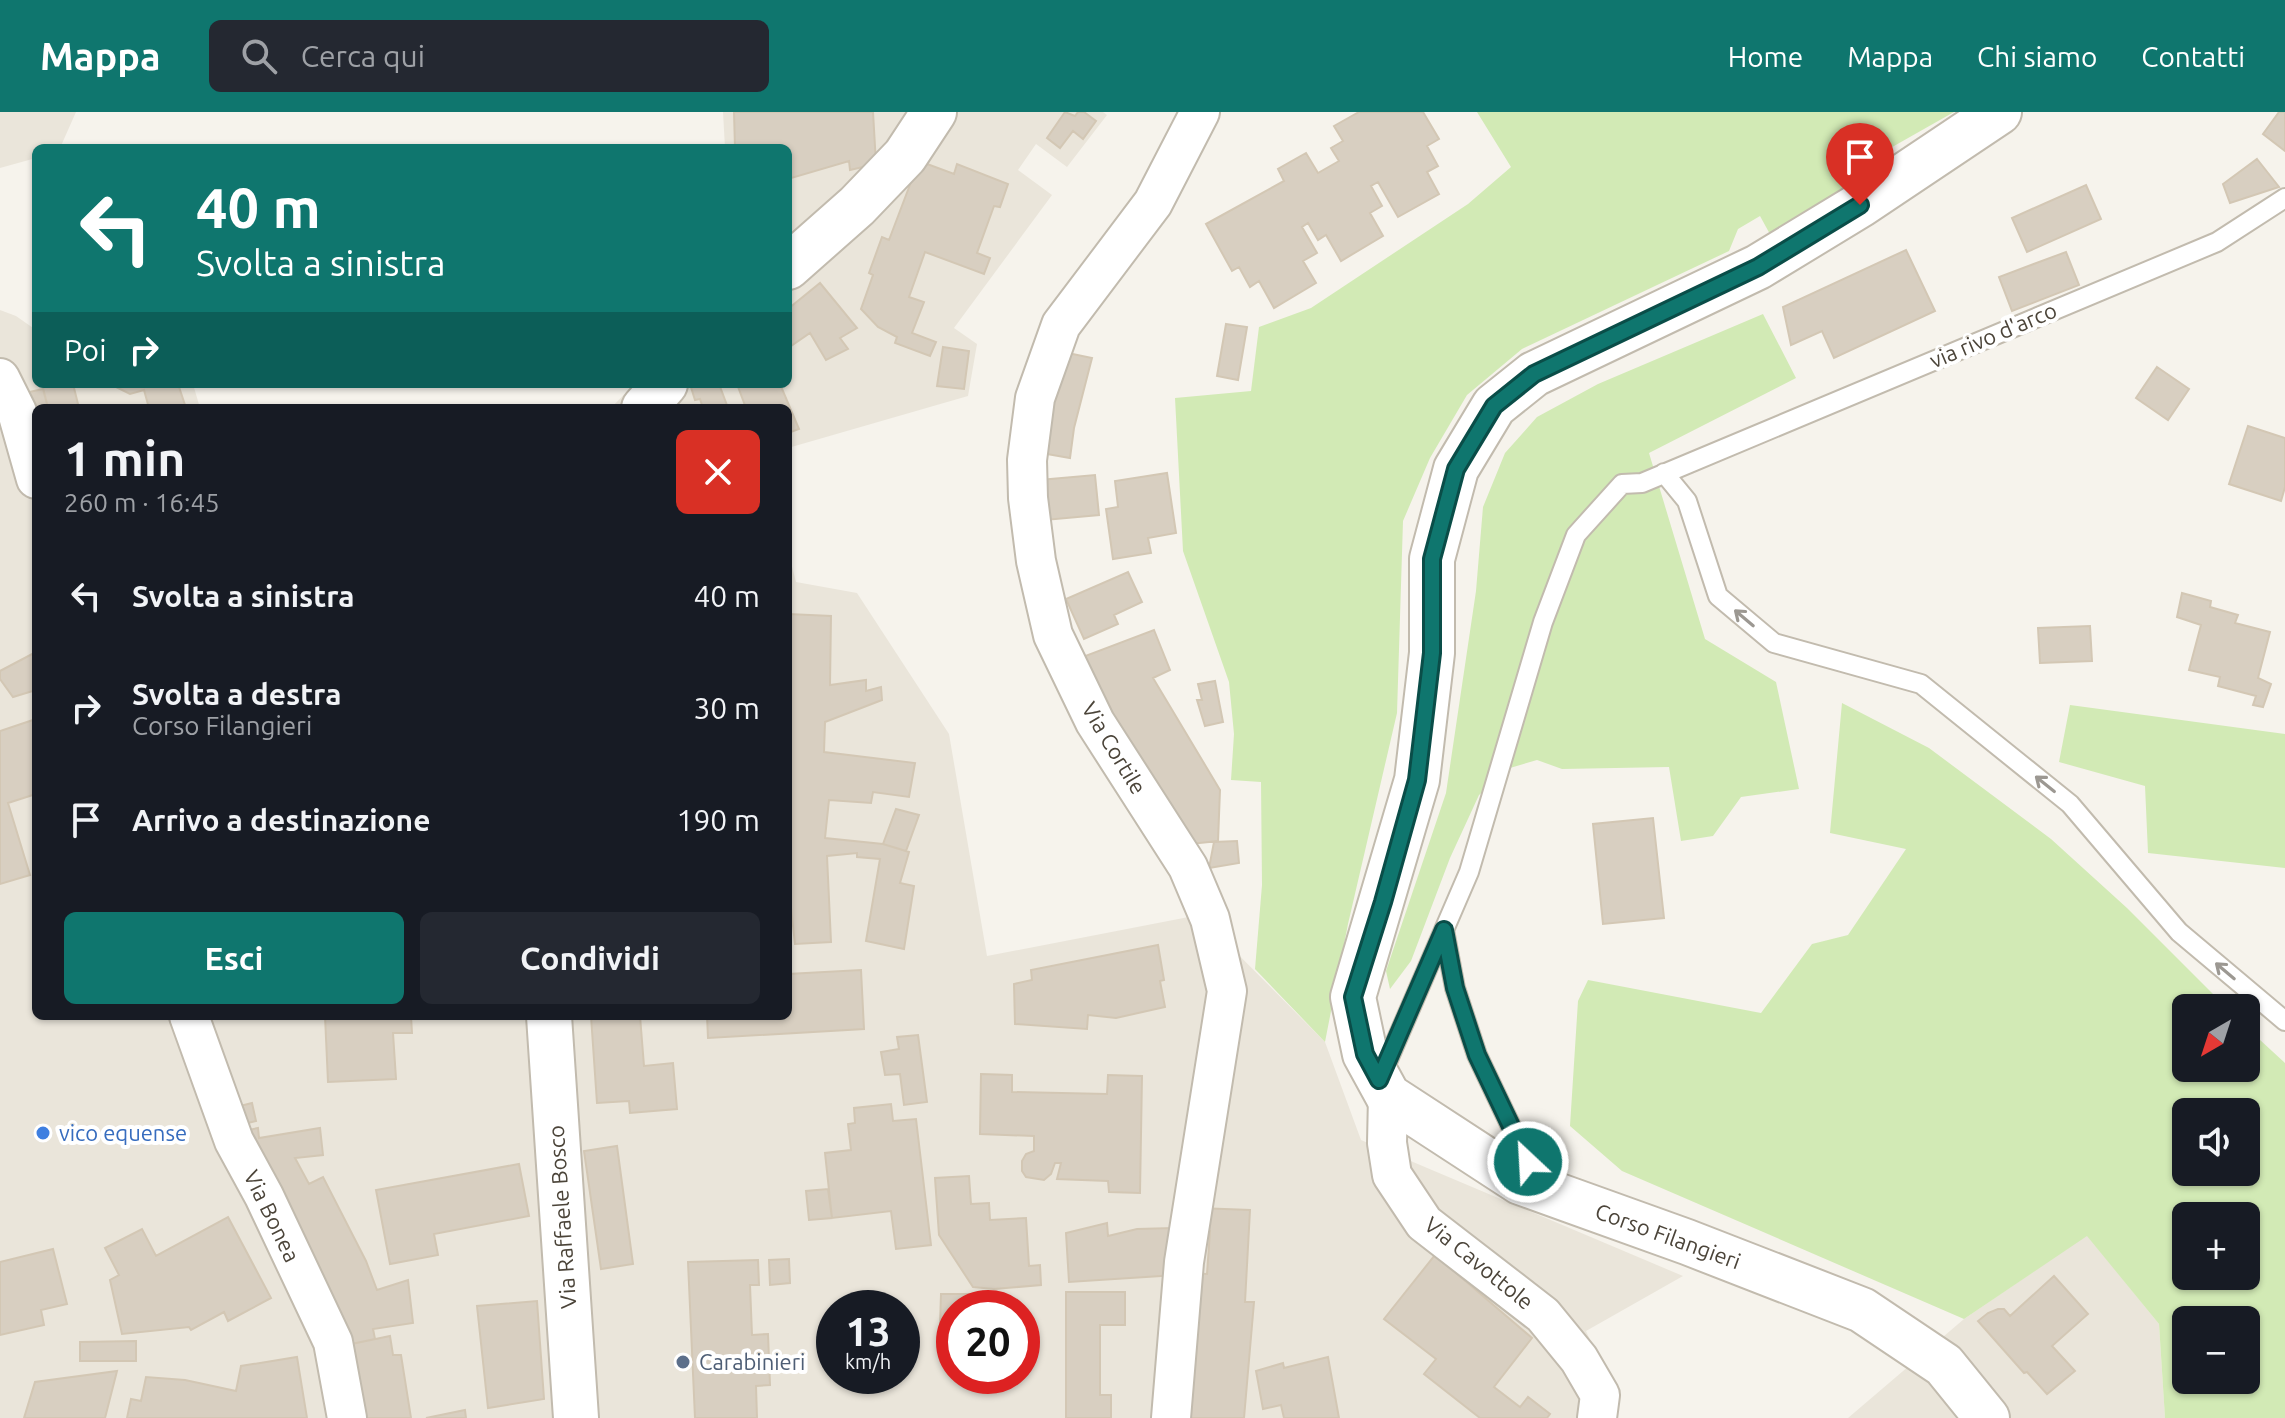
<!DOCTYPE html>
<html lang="it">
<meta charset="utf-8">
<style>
body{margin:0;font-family:Ubuntu,sans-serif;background:#242831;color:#f1f3f6;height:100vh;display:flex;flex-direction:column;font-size:30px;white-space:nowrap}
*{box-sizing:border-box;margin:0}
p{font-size:26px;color:#9ea1a6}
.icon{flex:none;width:44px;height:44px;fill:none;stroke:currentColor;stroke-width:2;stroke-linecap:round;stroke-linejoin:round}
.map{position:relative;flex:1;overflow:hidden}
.details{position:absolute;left:32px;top:292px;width:760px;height:616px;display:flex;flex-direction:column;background:#171b24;border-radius:12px;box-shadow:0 2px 6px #0004}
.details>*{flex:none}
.banner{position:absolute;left:32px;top:32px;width:760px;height:244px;border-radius:12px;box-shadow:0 2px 6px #0004;background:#0f766e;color:#fff;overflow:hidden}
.needle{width:52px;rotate:219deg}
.buttons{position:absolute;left:2172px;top:882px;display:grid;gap:16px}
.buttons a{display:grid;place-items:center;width:88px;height:88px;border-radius:12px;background:#171b24;box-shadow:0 2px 6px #0004;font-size:40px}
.speed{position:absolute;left:816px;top:1178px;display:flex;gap:16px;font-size:40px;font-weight:700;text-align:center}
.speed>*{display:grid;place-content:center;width:104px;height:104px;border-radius:50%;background:#171b24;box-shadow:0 2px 6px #0004;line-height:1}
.speed small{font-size:20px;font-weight:400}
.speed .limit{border:12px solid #d22;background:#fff;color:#111}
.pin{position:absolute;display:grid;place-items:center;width:68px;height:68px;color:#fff;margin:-82px -34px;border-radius:50% 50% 50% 0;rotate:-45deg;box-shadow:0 0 8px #0007}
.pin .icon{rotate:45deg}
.me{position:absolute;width:88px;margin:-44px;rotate:335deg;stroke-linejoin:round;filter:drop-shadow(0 0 6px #0008)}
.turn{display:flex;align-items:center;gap:28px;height:168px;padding:0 32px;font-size:36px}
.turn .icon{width:104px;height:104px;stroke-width:2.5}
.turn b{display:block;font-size:56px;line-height:68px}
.then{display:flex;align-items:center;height:76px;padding:0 32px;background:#0003;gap:16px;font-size:30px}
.round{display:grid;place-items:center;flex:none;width:84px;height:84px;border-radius:12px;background:#242831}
.head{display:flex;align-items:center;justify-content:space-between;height:136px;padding:0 32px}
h1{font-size:48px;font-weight:600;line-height:60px}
.cta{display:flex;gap:16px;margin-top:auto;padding:16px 32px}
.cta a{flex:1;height:92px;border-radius:12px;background:#0f766e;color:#fff;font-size:32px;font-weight:600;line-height:92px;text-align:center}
.cta a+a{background:#242831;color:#f1f3f6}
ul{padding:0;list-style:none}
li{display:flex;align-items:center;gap:24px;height:112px;padding:0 32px}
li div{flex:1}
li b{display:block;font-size:30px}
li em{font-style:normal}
header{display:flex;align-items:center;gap:48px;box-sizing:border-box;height:112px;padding:0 40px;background:#0f766e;color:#fff}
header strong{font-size:38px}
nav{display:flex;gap:44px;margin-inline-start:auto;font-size:28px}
.search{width:560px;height:72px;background:#242831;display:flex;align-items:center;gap:20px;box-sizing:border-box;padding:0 28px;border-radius:12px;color:#9ea1a6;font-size:30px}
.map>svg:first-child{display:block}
</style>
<header>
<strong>Mappa</strong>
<div class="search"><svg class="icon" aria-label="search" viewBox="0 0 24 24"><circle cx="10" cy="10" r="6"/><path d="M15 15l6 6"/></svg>Cerca qui</div>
<nav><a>Home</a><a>Mappa</a><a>Chi siamo</a><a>Contatti</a></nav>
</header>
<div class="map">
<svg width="2285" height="1306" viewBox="0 0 2285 1306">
<rect width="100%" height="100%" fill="#f6f3ec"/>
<path fill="#eae5da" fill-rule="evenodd" d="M0,0H76L60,36H36V46L0,56Z
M723,0H1103L1107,3L1067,55L1036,32L1018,58L1052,83L954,216L977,232L968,284L788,336V296H611L634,272H788V36H725Z
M0,198L16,204L36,218V272H193L200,296H36V904H788V439L796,470L857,481L949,622L987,844L1199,803L1325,930L1361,1028L1683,1164L1586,1219L1612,1274L1608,1306H0ZM834,1196H902V1264H834ZM954,1196H1022V1264H954Z
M2087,1123L2159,1212L2165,1306H1848L1964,1207Z"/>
<path fill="#d2eab5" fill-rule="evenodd" d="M1477,0H1954L1864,51L1870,69L1771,124L1760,104L1738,117L1729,139L1522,237L1467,283L1430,346L1403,409L1397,601L1348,812L1325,930L1255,857L1262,773L1261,670L1231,668L1234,622L1229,570L1183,439L1175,286L1251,279L1259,215L1311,196L1468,92L1511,55Z
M1763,202L1796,266L1649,341L1705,527L1776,570L1799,677L1741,685L1713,724L1681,729L1669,655L1562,657L1537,648L1510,656L1479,683L1450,746L1411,849L1390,877L1386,859L1446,681L1476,479L1483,395L1505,341L1537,305L1598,272Z
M1842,591L1929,636L2051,727L2127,796L2227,896H2186V956H2246V915L2285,951V1306H2165L2159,1212L2087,1124L1964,1207L1622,1059L1570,1014L1578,889L1588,868L1761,901L1812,832L1848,823L1906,737L1830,721ZM2246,1000V1060H2186V1000ZM2246,1104V1164H2186V1104ZM2186,1208H2246V1268H2186Z
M2070,593L2285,622V756L2148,741L2145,674L2059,650Z"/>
<path fill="#d8cfc1" stroke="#d3c7b4" stroke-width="2" d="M734,0H873L876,52L850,58L849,49L788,67V36H735Z
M1065,0L1075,4L1078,0H1084L1096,9L1083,27L1073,19L1060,36L1047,26Z
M1359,0H1423L1439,27L1427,34L1438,54L1427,60L1439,82L1398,105L1378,70L1371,74L1382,94L1370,101L1383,124L1341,149L1326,123L1318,128L1308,111L1302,115L1317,141L1303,149L1316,171L1274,196L1259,169L1250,175L1239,155L1232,159L1206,112L1284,69L1278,57L1306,41L1318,61L1339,49L1331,36L1343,29L1334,14Z
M2279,0H2285V39L2263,22Z
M2257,47L2279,75L2230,91L2223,72Z
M919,49L954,62L957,52L1008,72L1000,95L994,94L977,141L990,146L984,162L925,140L909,185L924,190L912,221L936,230L930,244L895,231L897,225L878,215L861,197L873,163L869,161L882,125L889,128Z
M2086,73L2101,107L2027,140L2012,106Z
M1906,138L1935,199L1834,246L1822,219L1791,233L1783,195Z
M2066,140L2079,173L2012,199L1999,165Z
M820,171L857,216L840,226L848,237L826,248L810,221L788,236V197Z
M1226,212L1247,215L1238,268L1217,264Z
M943,235L969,239L964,277L937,274Z
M1063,240L1092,246L1074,316L1070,346L1041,341Z
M2157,255L2189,277L2168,308L2136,286Z
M42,272H73L79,296H48Z
M110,272H178L186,296H149L144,278L130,282Z
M690,272H719L728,296H703L700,287L695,288Z
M737,272H780L799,317L788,321V296H746Z
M43,277L48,296H36V325L25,281Z
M2248,314L2285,326V375L2281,389L2229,372Z
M1167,361L1176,421L1148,426L1151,441L1113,447L1106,397L1118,395L1115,369Z
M1095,363L1099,403L1045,408L1040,368Z
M1128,460L1142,490L1114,503L1118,512L1084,527L1066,487Z
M2182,481L2211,489L2210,495L2238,503L2235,511L2270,520L2258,566L2271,572L2263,595L2253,593L2256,584L2218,574L2220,565L2189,558L2201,513L2177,505Z
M788,502L831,504L830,573L866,568V579L881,575L882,588L825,610L824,640L915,651L909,685L873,680L871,691L829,688L825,726L883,732L909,740L900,771L914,774L904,837L866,829L880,747L857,745V741L827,744L831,830L795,832L788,769L790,733H788Z
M2090,514L2092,549L2040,551L2038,516Z
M1154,518L1170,558L1153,566L1220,678L1218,729L1190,732L1101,598L1080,546Z
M36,540V578L13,585L0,567V559Z
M1215,569L1223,610L1205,614L1197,588H1202L1198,572Z
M36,607V682L8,691L30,763L0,772V619Z
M896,697L919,703L906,739L883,732Z
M1653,706L1664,806L1603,812L1593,712Z
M1237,729L1239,751L1209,756L1214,730Z
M1158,833L1164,868L1160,869L1165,895L1116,906L1088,903L1087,917L1015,912L1014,872L1032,868L1031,858Z
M861,858L864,917L708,926L707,904H788V862Z
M325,904H411L412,921H393L396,967L328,970Z
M591,904H640L644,954L673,951L677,997L630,1001L629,989L597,991Z
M918,923L927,990L904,993L900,962L885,963L881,940L899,937L897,925Z
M981,962L1012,963V980L1107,982L1108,963L1142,964L1140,1081L1109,1080L1108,1069L1057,1067L1061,1051H1055L1051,1062L1044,1068L1026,1065L1022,1059V1049L1026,1042L1034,1039V1024L980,1022Z
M252,991L256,1009L244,1012L240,994Z
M891,992L893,1009L916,1007L931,1133L896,1137L891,1099L832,1106L825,1041L851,1038L848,1012L855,1011L854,996Z
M258,1016L259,1026L320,1016L323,1043L295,1046L309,1072L323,1065L366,1149L377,1178L408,1168L413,1211L373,1217L375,1227L342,1234L238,1020Z
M617,1034L633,1152L601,1157L584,1039Z
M519,1052L529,1104L434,1122L438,1143L390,1152L376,1078Z
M969,1064L971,1092L989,1091L990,1108L1026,1106L1029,1154L1040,1153L1041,1173L994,1177L973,1175L939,1123L935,1066Z
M828,1077L832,1106L809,1108L806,1079Z
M1198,1096L1250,1098L1245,1190H1254L1244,1306H1181L1189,1161L1207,1162L1210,1119L1197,1118Z
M228,1105L271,1186L228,1209L224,1200L191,1218L189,1215L122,1222L110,1168L119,1163L105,1136L142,1117L156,1144Z
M1107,1111L1108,1124L1137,1117L1173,1116L1176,1163L1069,1170L1066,1121Z
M53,1137L67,1192L41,1198L44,1213L0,1223V1150Z
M1435,1143L1532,1226L1494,1275L1520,1295L1528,1285L1550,1302L1547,1306H1480L1424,1262L1436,1247L1384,1207Z
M789,1147L790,1171L770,1173L769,1148Z
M758,1148L759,1173H750L752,1223L768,1222L770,1273L756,1274L757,1306H695L688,1150Z
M2054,1164L2088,1202L2052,1234L2075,1259L2047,1282L2027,1260L2024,1261L1978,1209L1988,1201L1998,1197H2004L2010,1204Z
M1066,1180H1125V1213H1100V1283H1111V1306H1066Z
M941,1182H973V1196H954V1213H940Z
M537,1189L544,1287L488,1296L477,1194Z
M390,1224L393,1243H401L411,1306H358L342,1234Z
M136,1229V1249H80V1230Z
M297,1245L307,1306H127L131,1287L141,1289L146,1265L185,1268L236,1279L241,1254Z
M1328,1245L1339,1306H1284L1281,1293L1263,1297L1256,1259L1283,1251L1284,1256Z
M117,1259L105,1306H24L35,1270Z
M465,1298L466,1306H426Z"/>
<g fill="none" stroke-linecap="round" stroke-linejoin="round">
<defs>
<path id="service" d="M1664,361L1687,389L1718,484L1774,531L1921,572L2070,692L2179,820L2285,909
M1444,818L1455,876L1477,943L1537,1069
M1381,964L1469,760L1543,510L1576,423L1622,372L1642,371L2217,130L2285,86"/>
<path id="minor" d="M0,266L17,300L36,367
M189,904L234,1029L264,1084L333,1230L347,1306
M1388,984L1387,1031L1392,1063L1424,1111L1543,1203L1579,1247L1600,1283L1597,1306
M1171,1306L1184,1150L1227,879L1210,807L1188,755L1095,610L1053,523L1036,449L1028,386L1027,348L1035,286L1061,213L1153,91L1200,0"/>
<path id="tertiary" d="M788,155L857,94L905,44L934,0
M644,296L665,272
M549,904L576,1306
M1987,1306L1944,1253L1862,1198L1687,1130L1520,1070L1388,984L1365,942L1353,885L1417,668L1432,541V447L1456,357L1494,294L1534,262L1758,155L1860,93L1999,0"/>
</defs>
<use href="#service" stroke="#c2bbae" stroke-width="22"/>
<use href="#minor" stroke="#c2bbae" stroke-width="42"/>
<use href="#tertiary" stroke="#c2bbae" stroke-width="48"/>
<use href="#service" stroke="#fff" stroke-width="18"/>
<use href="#minor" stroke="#fff" stroke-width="38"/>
<use href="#tertiary" stroke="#fff" stroke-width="44"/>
</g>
<defs><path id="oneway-shaft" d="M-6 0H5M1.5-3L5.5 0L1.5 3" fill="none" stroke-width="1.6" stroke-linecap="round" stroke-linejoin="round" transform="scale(2)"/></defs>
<g stroke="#9c9892">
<use href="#oneway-shaft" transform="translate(1744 506) rotate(-140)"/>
<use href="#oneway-shaft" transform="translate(2045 672) rotate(-141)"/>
<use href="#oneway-shaft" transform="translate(2225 859) rotate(-140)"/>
</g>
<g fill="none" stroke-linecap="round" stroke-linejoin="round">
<defs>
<path id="route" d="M1528,1050L1477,943L1455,876L1444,818L1379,968L1365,942L1353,885L1383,790L1417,668L1432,541V447L1456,357L1494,294L1534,262L1758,155L1860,93"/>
</defs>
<use href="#route" stroke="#0a4d48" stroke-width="20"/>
<use href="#route" stroke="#0f766e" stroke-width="14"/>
</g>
<circle fill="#3f7fe0" stroke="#fff" stroke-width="3" cx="43" cy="1021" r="8"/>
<circle fill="#5c6f8a" stroke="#fff" stroke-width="3" cx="683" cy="1250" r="8"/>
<g text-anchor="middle" stroke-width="8" stroke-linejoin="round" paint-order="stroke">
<g font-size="22" fill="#4b4439" stroke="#fff">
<text transform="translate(1993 223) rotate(-23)" y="8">via rivo d'arco</text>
<text transform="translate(1114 636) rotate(59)" y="8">Via Cortile</text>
<text transform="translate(272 1104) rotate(64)" y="8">Via Bonea</text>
<text transform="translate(562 1105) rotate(-94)" y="8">Via Raffaele Bosco</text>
<text transform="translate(1668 1124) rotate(20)" y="8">Corso Filangieri</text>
<text transform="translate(1479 1151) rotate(39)" y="8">Via Cavottole</text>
</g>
<g font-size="22" fill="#366cbe" stroke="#fff" text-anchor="start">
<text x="59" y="1029">vico equense</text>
</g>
<g font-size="22" fill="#4e5e75" stroke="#fff" text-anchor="start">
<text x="699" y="1258">Carabinieri</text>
</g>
</g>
</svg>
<div class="buttons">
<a><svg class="needle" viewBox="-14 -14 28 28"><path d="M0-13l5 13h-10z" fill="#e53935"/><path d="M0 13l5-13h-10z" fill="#9ea1a6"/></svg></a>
<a><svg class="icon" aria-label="sound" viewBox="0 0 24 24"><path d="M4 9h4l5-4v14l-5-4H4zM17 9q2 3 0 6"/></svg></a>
<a>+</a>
<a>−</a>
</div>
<div class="speed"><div>13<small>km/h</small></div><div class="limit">20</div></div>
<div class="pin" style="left:1860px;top:93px;background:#d93025"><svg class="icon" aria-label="arrive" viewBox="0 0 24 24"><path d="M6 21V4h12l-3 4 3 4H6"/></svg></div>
<svg class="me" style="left:1528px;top:1050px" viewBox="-20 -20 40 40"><circle r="17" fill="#0f766e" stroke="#fff" stroke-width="3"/><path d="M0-11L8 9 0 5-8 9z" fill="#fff"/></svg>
<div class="banner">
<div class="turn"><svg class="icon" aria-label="left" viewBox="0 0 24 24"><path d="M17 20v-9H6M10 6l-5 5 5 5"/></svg><div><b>40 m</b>Svolta a sinistra</div></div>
<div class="then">Poi<svg class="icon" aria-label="right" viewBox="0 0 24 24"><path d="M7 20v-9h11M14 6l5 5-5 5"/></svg></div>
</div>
<section class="details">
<div class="head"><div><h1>1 min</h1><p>260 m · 16:45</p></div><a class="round" style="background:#d93025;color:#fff"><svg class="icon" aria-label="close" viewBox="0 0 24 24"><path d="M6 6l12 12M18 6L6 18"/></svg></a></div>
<ul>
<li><svg class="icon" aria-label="left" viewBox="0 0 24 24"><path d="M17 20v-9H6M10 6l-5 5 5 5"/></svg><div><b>Svolta a sinistra</b></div><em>40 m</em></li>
<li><svg class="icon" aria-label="right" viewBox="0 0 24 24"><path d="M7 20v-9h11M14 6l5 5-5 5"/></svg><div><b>Svolta a destra</b><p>Corso Filangieri</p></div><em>30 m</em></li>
<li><svg class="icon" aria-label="arrive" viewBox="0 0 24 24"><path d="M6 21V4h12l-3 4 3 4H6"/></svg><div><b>Arrivo a destinazione</b></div><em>190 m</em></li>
</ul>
<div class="cta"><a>Esci</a><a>Condividi</a></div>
</section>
</div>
